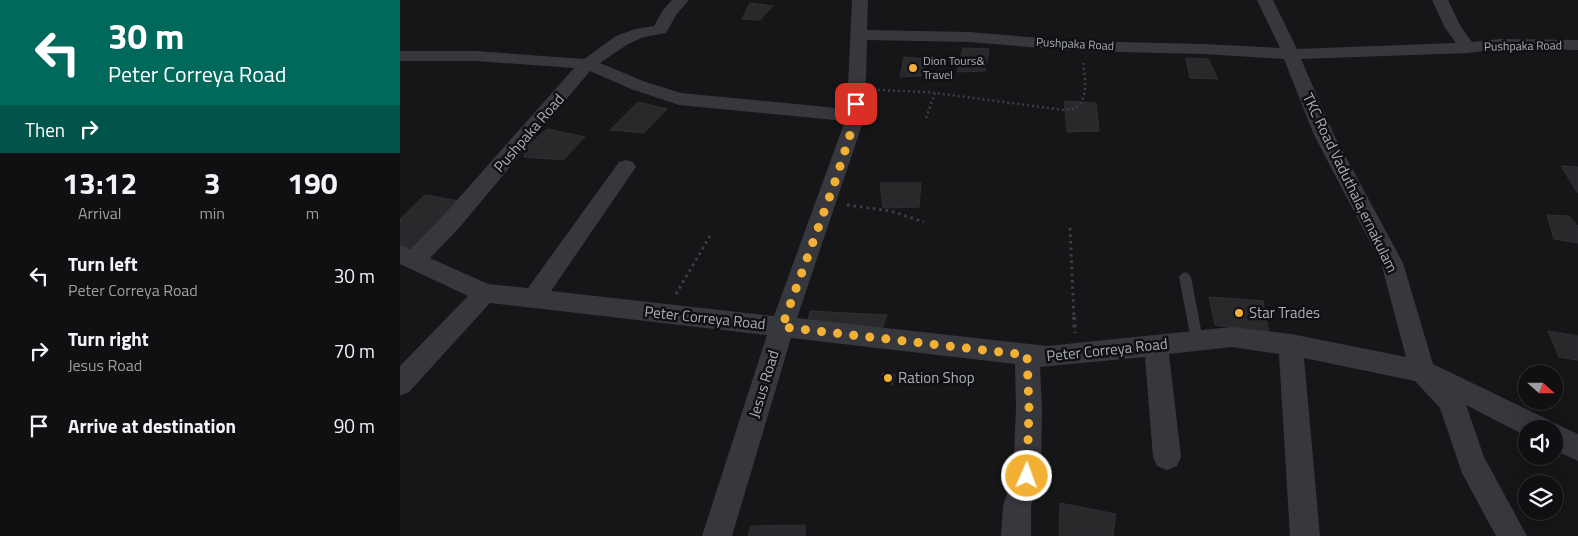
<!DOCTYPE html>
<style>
body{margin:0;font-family:"Titillium Web",sans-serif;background:#1e1e20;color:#f1f3f6;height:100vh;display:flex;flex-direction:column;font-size:19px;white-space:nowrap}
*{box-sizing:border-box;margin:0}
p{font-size:16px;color:#9c9d9f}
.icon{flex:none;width:28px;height:28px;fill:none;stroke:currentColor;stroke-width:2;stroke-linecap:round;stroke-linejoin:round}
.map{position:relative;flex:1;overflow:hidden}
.side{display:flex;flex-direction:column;background:#101012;width:400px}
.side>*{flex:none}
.guide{background:#00695c;color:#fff;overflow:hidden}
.needle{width:32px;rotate:111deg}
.fabs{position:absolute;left:1118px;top:365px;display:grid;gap:10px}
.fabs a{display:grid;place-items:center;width:45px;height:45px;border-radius:50%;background:#101012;box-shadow:0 5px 20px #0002,0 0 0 1px #303032;font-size:25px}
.pin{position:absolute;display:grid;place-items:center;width:42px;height:42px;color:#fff;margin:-21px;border-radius:10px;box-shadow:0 2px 8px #0006}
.me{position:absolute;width:55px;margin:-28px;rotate:2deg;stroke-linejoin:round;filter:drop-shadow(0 0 4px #0008)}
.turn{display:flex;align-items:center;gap:18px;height:105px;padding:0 25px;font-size:22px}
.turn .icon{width:65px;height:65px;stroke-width:2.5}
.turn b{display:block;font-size:35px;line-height:42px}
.then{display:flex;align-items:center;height:48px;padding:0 25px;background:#0003;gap:10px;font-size:19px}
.eta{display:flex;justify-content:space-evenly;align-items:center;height:85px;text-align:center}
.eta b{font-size:30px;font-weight:700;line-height:35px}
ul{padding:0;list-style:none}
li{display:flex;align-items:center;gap:15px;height:75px;padding:0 25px}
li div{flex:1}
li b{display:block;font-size:19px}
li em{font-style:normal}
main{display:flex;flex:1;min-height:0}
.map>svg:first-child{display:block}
</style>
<main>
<section class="side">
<div class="guide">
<div class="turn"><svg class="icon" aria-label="left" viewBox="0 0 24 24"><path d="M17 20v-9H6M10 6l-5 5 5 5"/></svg><div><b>30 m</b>Peter Correya Road</div></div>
<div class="then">Then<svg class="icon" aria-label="right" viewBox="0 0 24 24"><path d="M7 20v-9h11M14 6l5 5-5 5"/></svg></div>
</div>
<div class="eta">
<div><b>13:12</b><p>Arrival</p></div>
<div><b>3</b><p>min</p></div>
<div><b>190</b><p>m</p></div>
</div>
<ul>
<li><svg class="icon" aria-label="left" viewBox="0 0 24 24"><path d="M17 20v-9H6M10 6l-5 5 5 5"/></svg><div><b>Turn left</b><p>Peter Correya Road</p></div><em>30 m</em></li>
<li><svg class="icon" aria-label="right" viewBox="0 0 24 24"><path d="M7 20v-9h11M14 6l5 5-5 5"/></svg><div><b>Turn right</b><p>Jesus Road</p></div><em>70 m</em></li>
<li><svg class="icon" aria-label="arrive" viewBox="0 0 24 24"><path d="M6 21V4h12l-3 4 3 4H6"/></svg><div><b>Arrive at destination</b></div><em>90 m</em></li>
</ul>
</section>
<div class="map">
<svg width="1178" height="536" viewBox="0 0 1178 536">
<rect width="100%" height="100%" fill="#161618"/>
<path fill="#29292c" stroke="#303034" d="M350,3L373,6L360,20L342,19Z
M563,48L589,49L585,71L557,72Z
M504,57L526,59L521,76L500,77Z
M786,58L808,59L818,79L790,78Z
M664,101L696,103L699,131L667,132Z
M238,102L267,109L244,133L210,130Z
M147,129L185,137L163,160L124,157L126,147Z
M1161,166L1178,167V192H1177Z
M480,183H521L519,207L483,208Z
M25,195L65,202L15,248L0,246V219Z
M1147,215L1169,216L1178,226V243L1154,239Z
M809,297L863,301L869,333L815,325Z
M410,311L487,315L481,332L408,321Z
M1148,331L1178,336V360L1159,357Z
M482,373L495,375L492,385L483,381Z
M660,503L716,514L713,536H659Z
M405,525V536H348L351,526Z"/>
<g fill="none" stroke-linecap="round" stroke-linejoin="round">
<path stroke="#3d3f44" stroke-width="2.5" stroke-dasharray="2 3" stroke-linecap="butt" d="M478,90L528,92L664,110L676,108C689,97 685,77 683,62
M526,118L535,93"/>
<path stroke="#3d3f44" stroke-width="3" stroke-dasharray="2.5 4" stroke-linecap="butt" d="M447,205L491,211L524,222
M670,228L674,318
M276,294L310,236"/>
<path stroke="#3d3f44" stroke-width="4" stroke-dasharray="3 4.5" stroke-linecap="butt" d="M674,317L675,333"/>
<path fill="#37383d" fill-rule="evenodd" d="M785,272L789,274L791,277L803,340L801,344L797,345L793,344L791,340L779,277L781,274Z"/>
<path fill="#37383d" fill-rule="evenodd" d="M272,0H289L276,15L266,33L244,37L228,44L200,63L243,81L281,93L447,109L452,0H468L467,30L569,32L678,41L803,44L880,48L857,0H873L897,49L1056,43L1045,28L1032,0H1048L1061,27L1072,42L1100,39L1178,40V50L1100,49L1068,53L901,59L934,135L1003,263L1033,364L1149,420L1151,424L1154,423L1178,434V461L1154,450V429H1126V436L1066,405L1084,457L1127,536H1096L1062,473L1040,408L1015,381L904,358L920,536H890L879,354L832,347L769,354L781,457L777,466L767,470L757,466L753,457L745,357L640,367L642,408L641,476L631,506V536H601L603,506L613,476L616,408L615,364L391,338L332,536H302L367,335L90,303L9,392L0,396V366L68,296L0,264V245L11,249L43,216L174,68L75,61H0V51H75L184,59L216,36L235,29L254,26L263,10ZM467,40L569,42L678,51L803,54L884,59L914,135L981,263L1006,357L891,334L832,327L647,346L397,318L465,116ZM190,71L231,89L279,105L445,121L374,316L151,291L236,167L233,162L226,160L219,162L128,288L88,284L30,258L59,228Z"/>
</g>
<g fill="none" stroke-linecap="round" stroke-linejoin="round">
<path stroke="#f2b134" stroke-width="9" stroke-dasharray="0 16.2" d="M456,104V116L436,179L382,327L627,355L629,408L627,476"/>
</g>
<g fill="#f2b134" stroke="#111113" stroke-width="2">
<circle cx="513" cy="68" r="5"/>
<circle cx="839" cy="313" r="5"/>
<circle cx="488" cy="378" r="5"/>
</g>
<g text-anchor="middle" stroke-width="5" stroke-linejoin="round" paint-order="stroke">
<g font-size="12" fill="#a8adb8" stroke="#111113">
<text transform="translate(675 44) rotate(3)" y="4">Pushpaka Road</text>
<text transform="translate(1123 46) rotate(-1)" y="4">Pushpaka Road</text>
</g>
<g font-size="12" fill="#a8adb8" stroke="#111113" text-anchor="start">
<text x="523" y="65">Dion Tours&amp;<tspan x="523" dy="14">Travel</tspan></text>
</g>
<g font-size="15" fill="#a8adb8" stroke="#111113">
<text transform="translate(129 133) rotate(-49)" y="5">Pushpaka Road</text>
<text transform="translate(950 183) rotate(64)" y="5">TKC Road Vaduthala,ernakulam</text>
<text transform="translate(305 318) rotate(6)" y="5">Peter Correya Road</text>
<text transform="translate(707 350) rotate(-6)" y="5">Peter Correya Road</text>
<text transform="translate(364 384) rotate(-73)" y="5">Jesus Road</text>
</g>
<g font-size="15" fill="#a8adb8" stroke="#111113" text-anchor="start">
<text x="849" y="318">Star Trades</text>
<text x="498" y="383">Ration Shop</text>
</g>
</g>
</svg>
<div class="fabs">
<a><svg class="needle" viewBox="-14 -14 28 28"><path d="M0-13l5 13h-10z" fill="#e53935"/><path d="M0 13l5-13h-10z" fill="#9c9d9f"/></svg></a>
<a><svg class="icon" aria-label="sound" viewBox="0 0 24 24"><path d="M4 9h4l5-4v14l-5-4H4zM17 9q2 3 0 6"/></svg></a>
<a><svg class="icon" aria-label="layers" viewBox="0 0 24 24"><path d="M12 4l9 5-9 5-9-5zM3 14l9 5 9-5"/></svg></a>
</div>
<div class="pin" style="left:456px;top:104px;background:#d93025"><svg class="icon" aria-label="arrive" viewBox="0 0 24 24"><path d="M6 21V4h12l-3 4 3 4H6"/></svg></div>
<svg class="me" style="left:627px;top:476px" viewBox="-20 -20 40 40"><circle r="17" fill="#f2b134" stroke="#fff" stroke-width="3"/><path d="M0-11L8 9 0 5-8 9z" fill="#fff"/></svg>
</div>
</main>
